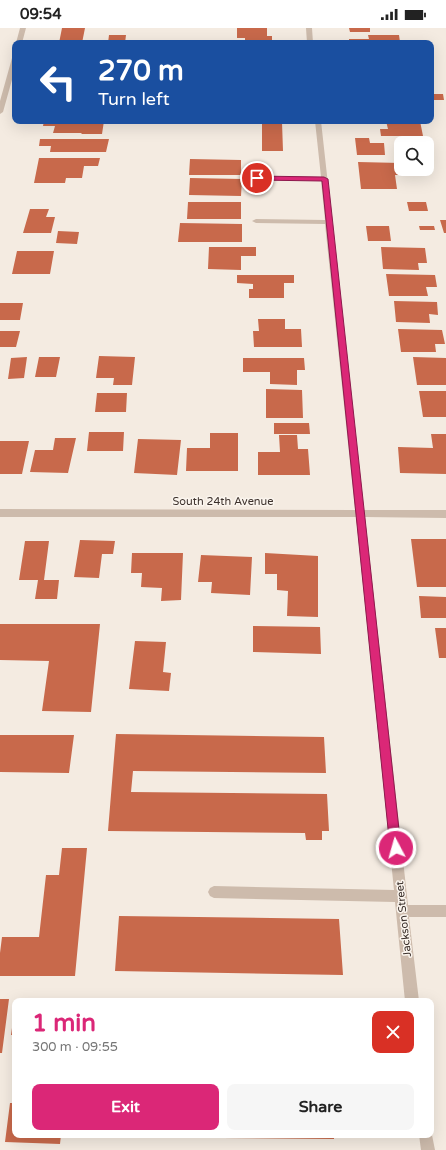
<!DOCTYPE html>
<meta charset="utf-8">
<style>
body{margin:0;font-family:"Varela Round",sans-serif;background:#f6f6f6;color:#222;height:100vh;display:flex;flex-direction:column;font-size:15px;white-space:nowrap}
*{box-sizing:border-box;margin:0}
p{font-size:13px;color:#767676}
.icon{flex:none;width:22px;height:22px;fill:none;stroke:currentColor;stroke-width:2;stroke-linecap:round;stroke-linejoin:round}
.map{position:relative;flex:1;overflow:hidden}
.sheet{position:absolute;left:12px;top:970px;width:422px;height:140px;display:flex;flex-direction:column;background:#fff;border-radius:8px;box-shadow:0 4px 16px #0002}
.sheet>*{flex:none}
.top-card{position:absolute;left:12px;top:12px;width:422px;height:84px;border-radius:8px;box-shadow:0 4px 16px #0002;background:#1a4fa0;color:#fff;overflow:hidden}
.buttons{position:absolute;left:394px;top:108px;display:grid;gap:8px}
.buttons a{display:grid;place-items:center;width:40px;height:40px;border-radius:8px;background:#fff;box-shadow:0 4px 16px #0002;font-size:20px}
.pin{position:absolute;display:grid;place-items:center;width:34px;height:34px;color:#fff;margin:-17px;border:2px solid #fff;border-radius:50%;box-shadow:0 1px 4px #0007}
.me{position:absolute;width:44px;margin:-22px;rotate:354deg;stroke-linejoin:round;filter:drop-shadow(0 0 3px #0008)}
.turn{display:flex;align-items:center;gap:14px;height:84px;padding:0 20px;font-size:18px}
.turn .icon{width:52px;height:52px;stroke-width:2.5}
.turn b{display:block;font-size:28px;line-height:34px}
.round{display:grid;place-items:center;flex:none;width:42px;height:42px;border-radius:8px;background:#f6f6f6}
.summary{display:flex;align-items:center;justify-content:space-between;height:68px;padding:0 20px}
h1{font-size:24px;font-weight:800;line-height:30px;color:#db2777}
.primary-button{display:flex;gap:8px;margin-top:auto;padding:8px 20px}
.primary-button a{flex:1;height:46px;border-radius:8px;background:#db2777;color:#fff;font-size:16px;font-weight:800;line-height:46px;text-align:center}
.primary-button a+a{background:#f6f6f6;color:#222}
.status{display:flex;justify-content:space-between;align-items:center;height:28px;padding:0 20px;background:#fff;direction:ltr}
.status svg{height:11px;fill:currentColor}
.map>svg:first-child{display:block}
</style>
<div class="status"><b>09:54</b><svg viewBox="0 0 49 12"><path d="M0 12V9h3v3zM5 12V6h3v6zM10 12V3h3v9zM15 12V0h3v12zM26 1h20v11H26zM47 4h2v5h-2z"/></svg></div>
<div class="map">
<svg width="446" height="1122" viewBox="0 0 446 1122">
<rect width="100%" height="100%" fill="#f4ebe1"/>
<path fill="#c8694b" d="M62,0H85L82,15H59Z
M237,0H267V8H272V15L245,14V10H237Z
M349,0H370V4H350Z
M109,7H126L125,15H108Z
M368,7H399L400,14L349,15V11H369Z
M431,66H443L444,72H431Z
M44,93H104L102,106H81L82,105H53L55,98H43Z
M386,93H420L423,108H381L380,101H388Z
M262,94H282L283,123H262Z
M355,110H369L370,115H384L385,127H357Z
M40,111H109L106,124H50L51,118H39Z
M39,130H100L98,138H84L82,150H66L65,155H34Z
M190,131L241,132V147H189Z
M358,134L401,135V141H405L406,147H395L397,161H361Z
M190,150L242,151L241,168L189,167Z
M188,174H241V191H187Z
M407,174H426L428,183H409Z
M30,181H49L46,189H55L51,205H23Z
M440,192H446V205H444Z
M180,195L242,196V214H178Z
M366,198H389L391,213H368Z
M419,198H434L435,202H420Z
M58,203L79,204L77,216L56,215Z
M209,219H256V228H241V242L208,241Z
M381,219L425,220L427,235H418L419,242L383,241Z
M17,223H54L50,246H12Z
M386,246L435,247L437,259H426L428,268H389Z
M237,247H294V255H284V270H249V261H253V256L237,255Z
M394,273L437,274L438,287L429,286L430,295L396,294Z
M0,275H23L20,292H0Z
M258,291H285V301H301L302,319H254L253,303H259Z
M398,301L442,302L445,316H435L436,324H401Z
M0,303H20L16,319H0Z
M99,328L135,329L132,357H113L114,350H96Z
M27,329L24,350L8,351L11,330Z
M39,329H60L56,349H35Z
M413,329L446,330V357H417Z
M243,330H304L305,342H297V357L270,356V344H243Z
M266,361L302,362L303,390H266Z
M419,363H446V389H423Z
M97,365H127L126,384H95Z
M274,395H309L310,406H274Z
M89,404H124L123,423H87Z
M210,405H238V443H186L187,420H210Z
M431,406H446V446L400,445L398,419L433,420Z
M279,407H297L298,421H308L310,447H258V424H280Z
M55,410H76L68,445L30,444L35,422H53Z
M138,411L181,412L177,447L134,445Z
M0,413H29L22,446H0Z
M411,511H446V559H417Z
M80,512L115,513L113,526H102L99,550L74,549Z
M25,513H49L44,552H59L57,571H35L38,552H19Z
M132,525H183L181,572L161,573L162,560L141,559L142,545H131Z
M265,525L318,528V589L287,588L288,563L277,562V546H265Z
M201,527L252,529L250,567L211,565L212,554H198Z
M419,568L446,569V590H421Z
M0,596H100L91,684L42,683L49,633L0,632Z
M253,598L320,599L321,626L253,624Z
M435,600H446V630H439Z
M135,613L166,614L163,644L171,645L169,663L129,661Z
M116,706L324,709L326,745L133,743L131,764L327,766L329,803H322V812H306L305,805L108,803Z
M0,707H74L69,745L0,744Z
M62,820H87L75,948H0V925L2,909H39L46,847H59Z
M119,888L339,891L343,947L115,943Z
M0,971H9L2,1025H0Z
M16,971L40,972V973H16Z
M14,986L15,1007H11Z
M10,1075H15V1107H61L60,1116L5,1114Z
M85,1107H334V1111L85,1109Z"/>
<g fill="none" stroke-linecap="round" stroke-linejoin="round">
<path fill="#cdbbac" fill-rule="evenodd" d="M20,0H26L22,15H16Z
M306,0H312L313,15H307Z
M15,28V41L3,84L0,86V73L12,30Z
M315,93H321L364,482H446V490L365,489L408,877H446V889H409L419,973H405L395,874L214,870L210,868L208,864L210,860L214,858L394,862L356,489H0V481L355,482L325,196L256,195L252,193L256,191L325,192L321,153L257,152L254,150L257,148L321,149Z
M431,1102L435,1122H421L419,1107H431Z"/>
</g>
<path fill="#db2777" stroke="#8e194d" d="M254,148L324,149L328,151L401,820L399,824L396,826L392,824L390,820L322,153L257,152L254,151Z"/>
<g text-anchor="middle" stroke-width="3" stroke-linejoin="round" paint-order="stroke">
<g font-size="11" fill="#3b302b" stroke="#fbf5ee">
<text x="223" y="477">South 24th Avenue</text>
<text transform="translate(403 891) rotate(-96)" y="4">Jackson Street</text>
</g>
</g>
</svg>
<div class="buttons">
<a><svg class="icon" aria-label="search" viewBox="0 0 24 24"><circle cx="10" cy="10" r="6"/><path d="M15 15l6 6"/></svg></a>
</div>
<div class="pin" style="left:257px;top:150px;background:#d93025"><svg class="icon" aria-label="arrive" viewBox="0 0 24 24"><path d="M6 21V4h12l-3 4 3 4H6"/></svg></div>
<svg class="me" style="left:396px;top:820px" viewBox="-20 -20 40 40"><circle r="17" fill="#db2777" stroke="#fff" stroke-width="3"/><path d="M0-11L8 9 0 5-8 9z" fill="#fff"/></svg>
<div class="top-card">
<div class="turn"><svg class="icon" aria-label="left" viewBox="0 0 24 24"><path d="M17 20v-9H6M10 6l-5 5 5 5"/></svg><div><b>270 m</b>Turn left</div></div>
</div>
<section class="sheet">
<div class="summary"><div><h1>1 min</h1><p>300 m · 09:55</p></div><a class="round" style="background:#d93025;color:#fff"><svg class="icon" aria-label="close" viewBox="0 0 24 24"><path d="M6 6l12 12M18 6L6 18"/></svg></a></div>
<div class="primary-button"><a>Exit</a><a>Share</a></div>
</section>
</div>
